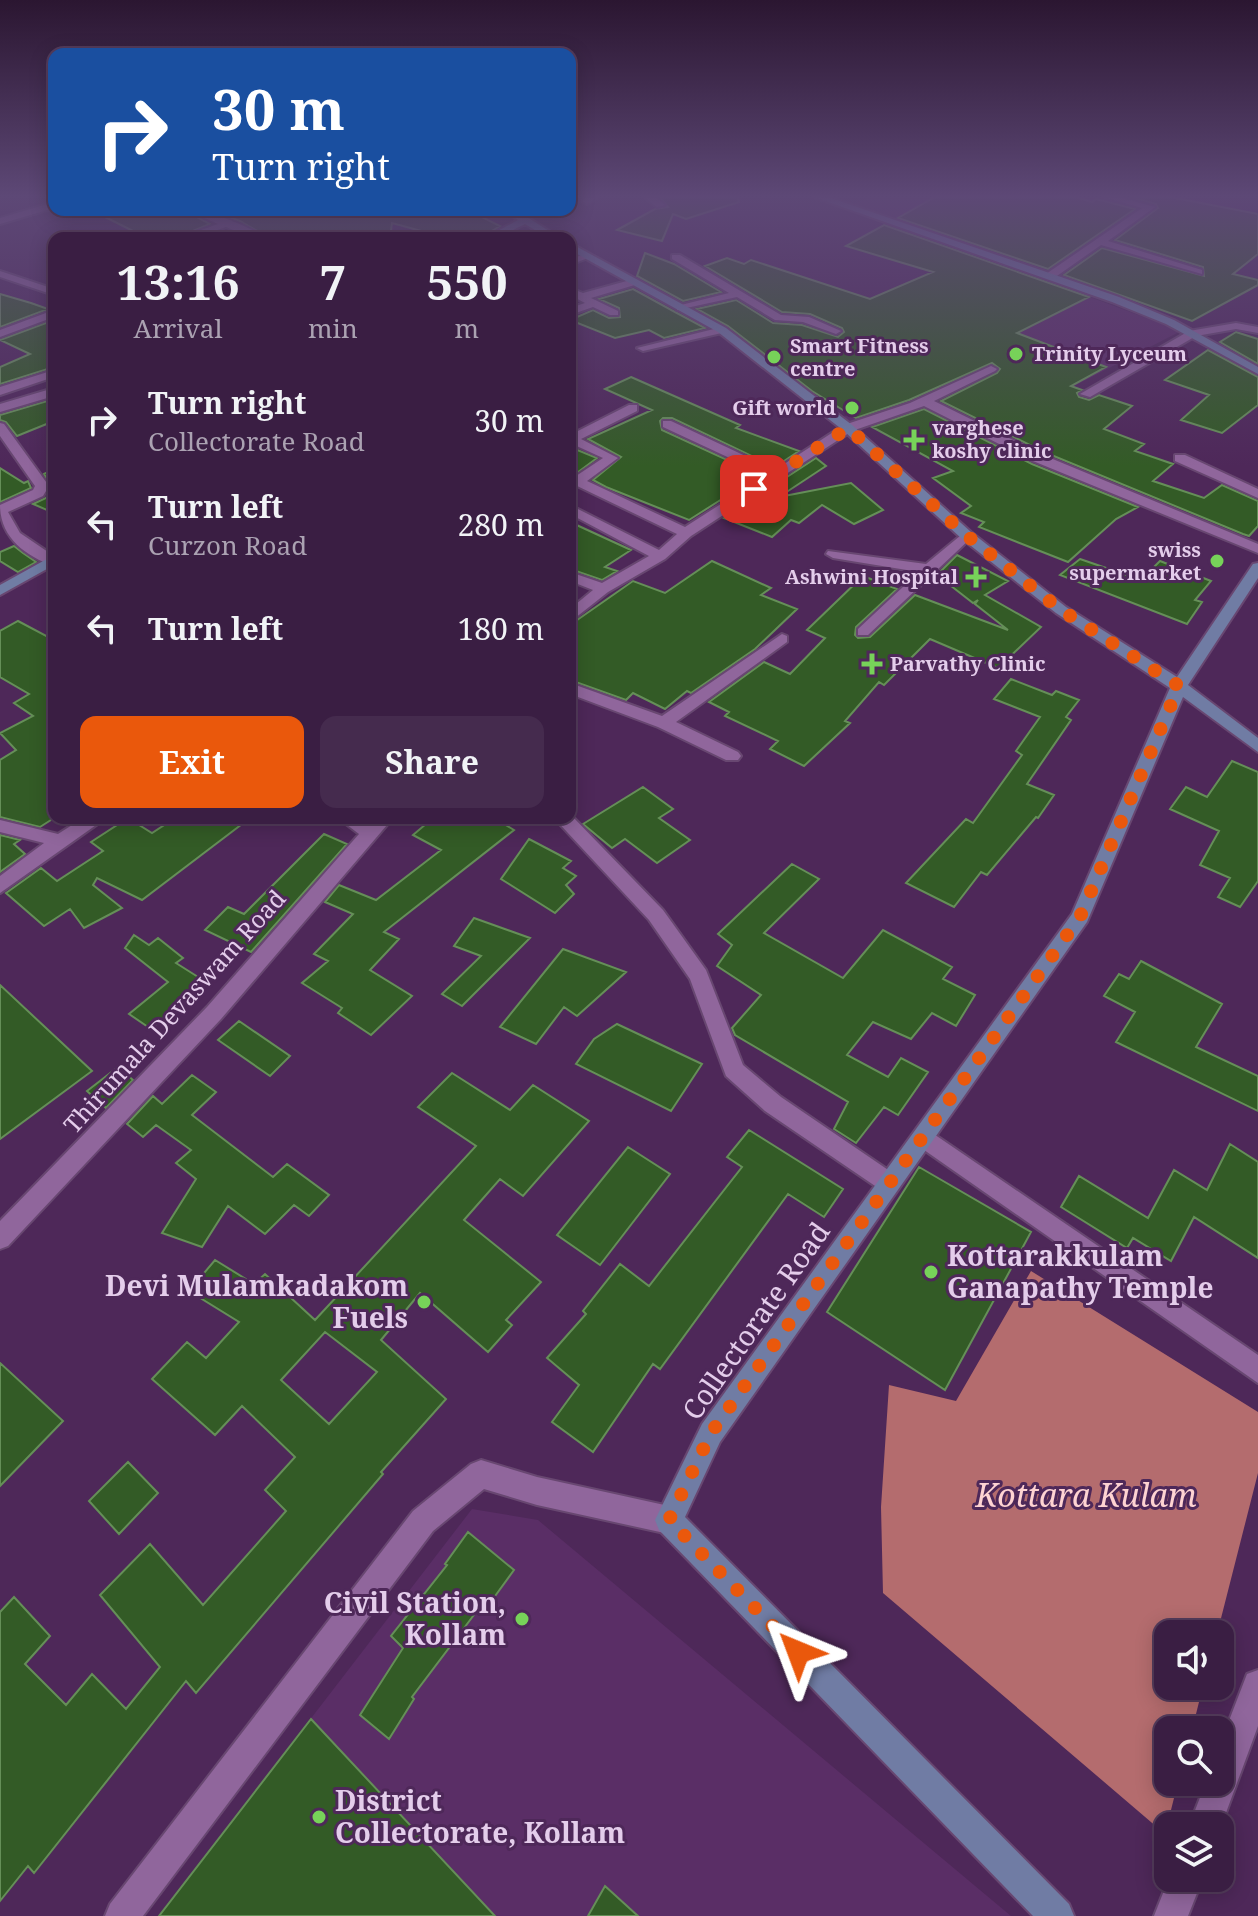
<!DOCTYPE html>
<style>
body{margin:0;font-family:"Noto Serif",serif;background:#452b4e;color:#f1f3f6;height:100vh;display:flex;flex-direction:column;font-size:30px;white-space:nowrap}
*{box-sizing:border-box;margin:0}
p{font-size:26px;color:#aba2b2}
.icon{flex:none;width:44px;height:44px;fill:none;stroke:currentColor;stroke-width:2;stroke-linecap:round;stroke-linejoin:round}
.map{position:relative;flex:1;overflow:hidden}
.drawer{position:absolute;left:48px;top:232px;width:528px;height:592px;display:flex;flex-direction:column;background:#3a1e43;border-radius:16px;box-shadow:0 4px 20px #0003,0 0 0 2px #543c5c}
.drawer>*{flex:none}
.guide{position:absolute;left:48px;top:48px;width:528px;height:168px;border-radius:16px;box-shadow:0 4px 20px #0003,0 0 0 2px #543c5c;background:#1a4fa0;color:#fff;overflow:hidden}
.fabs{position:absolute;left:1154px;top:1620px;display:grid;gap:16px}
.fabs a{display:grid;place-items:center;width:80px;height:80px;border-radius:16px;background:#3a1e43;box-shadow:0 4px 20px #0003,0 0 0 2px #543c5c;font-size:40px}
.pin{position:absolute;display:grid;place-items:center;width:68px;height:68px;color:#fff;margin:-34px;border-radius:16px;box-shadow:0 4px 12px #0006}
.me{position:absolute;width:88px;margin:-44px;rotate:316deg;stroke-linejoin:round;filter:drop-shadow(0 0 6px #0008)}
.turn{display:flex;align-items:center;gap:28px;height:168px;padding:0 32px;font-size:36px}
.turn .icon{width:104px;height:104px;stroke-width:2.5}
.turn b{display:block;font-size:56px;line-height:68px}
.eta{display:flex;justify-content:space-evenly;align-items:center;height:136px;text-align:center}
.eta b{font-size:48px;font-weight:700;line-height:56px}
.primary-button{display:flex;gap:16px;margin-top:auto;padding:16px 32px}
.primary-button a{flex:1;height:92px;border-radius:16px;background:#ea580c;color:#fff;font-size:32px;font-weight:700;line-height:92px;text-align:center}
.primary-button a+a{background:#452b4e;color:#f1f3f6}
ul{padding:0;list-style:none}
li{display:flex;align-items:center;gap:24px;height:104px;padding:0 32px}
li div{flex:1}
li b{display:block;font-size:30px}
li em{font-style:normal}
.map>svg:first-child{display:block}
</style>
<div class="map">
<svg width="1258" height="1916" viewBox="0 0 1258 1916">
<rect width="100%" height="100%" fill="#4e2859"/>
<path fill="#5a2e66" d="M873,197H1096L1147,209L1045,272L849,205Z
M1031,275L1181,331L1043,402L982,380L857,432L836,420L947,372L941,320Z
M472,1509L538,1520L1011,1916H159Z"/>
<path fill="#b46c6e" d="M1031,1271L1258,1412V1473L1217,1634H1168V1686H1203L1192,1730H1168V1782H1178L1165,1834L883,1593L881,1507L889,1385L956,1401Z"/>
<path fill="#335b26" stroke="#658f58" stroke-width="2" fill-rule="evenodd" d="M660,197H738L739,202L686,219L673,214L662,241L617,230L655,209L668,207Z
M935,197H1075L1092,202L1096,199L1135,209L1048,269L898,218Z
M1131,197H1170L1258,214V254L1233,274L1258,280V285L1192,321L1064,275L1102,248L1204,276L1203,267L1115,240L1158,208L1156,204Z
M91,210H184L210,224L176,238H147Z
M208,210L229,212L236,210H468L500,226L482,237L469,233L459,238H447L392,223L390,238H269L240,221Z
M884,225L1089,297L1017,333L1106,367L1071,386L1082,390L1077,393L1079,397L1089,400L1099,395L1132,406L1104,429L1144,444L1135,451L1173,464L1153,481L1204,498L1222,485L1258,501V526L1249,536L1243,534L1044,452L941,401L997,373L1000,369L992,363L909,400L856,418L812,391L728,326L697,309L736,300L773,323L802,325L838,337L844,332L842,328L810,314L782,312L705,266L727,258L744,264L751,260L870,299L933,272L846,246Z
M645,253L674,264L721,292L683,301L637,276Z
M633,289L675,312L705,328L664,338L649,330L615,338L570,320L593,310L609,318L620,317L619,308L599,299Z
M0,294L31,303L48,309L0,327Z
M54,320V367L0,384V367L30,354L0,340Z
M1236,332L1258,339V364L1220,342Z
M1208,350L1258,377V405L1222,433L1181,420L1209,395L1165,380Z
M631,377L740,425L736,428L799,451L775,467L672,418H663L660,421L662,430L760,475L689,520L606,487L593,480L621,457L588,439L652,410L605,389Z
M54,399V421L17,436L6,422L0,420V415Z
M924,409L1032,464L1138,507L1116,519L1068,562L979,527L984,522L961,513L971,506L933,478L953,471L872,427Z
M570,447L597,458L570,478Z
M816,458L826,466L779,497L851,483L883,510L854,524L822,505L799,523L791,520L772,537L724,518Z
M0,468L24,483L28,481L31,488L0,502Z
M54,469V513L33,504L46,498L52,488L44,474Z
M570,522L631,550L605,567L617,571L602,580L570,569Z
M14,546L23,553L36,562L18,572L0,561V552Z
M957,555L1008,581L985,595L1041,627L998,668L930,639L884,685L879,682L845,721L850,723L804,766L770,749L778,741L725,716L729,712L709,702L764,662L790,674L825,638L807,630L863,576L897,589L856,627L855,635L858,638L870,637L915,595L1008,630L975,604L978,600L973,603L937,575Z
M1080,559L1141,580L1160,561L1211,581L1195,600L1202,602L1187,624L1060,575Z
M712,561L771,588L761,595L797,609L755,649L691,693L687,691L665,709L633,693L626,700L570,680V625L633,581L665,593Z
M18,621L54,640V818L40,827L0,817V760L16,750L0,733L33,716L14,703L29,694L0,677V631Z
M1011,679L1052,695L1056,691L1079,700L1066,717L1071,720L1027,784L1054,795L1038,818L1036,817L987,875L981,872L954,907L906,883L966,819L973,823L1022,755L1016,751L1040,717L994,699Z
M1232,761L1258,772V881L1240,907L1218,897L1230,878L1200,865L1219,831L1170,809L1186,787L1207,797Z
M643,787L673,809L659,818L690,840L657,863L625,839L612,848L583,824Z
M128,818L152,833L175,818H250L142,900L97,878L93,885L122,908L84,928L70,909L44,926L6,893L41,868L57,881L103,851L91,842Z
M433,818H494L514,830L384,932L399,939L370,970L412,996L371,1035L338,1013L342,1008L302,983L328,961L314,954L353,914L325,902L339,885L376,900L441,850L413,835Z
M324,834L347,844L251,952L205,930L228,907L244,914Z
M0,835L20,840L14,844L25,854L0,872Z
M529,839L571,861L563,868L576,876L566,885L574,894L555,913L501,879Z
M792,864L819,879L764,933L843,978L883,930L952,967L943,979L975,995L956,1026L932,1013L911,1039L873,1022L847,1055L888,1077L901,1058L928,1072L898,1115L884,1107L856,1143L834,1129L848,1102L735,1035L732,1028L761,995L717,966L732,945L718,934Z
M474,918L530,938L462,1006L442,994L481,956L454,946Z
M134,935L149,945L158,938L183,958L176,963L206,982L151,1029L129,1014L168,982L125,948Z
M563,949L626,972L577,1016L564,1007L536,1044L500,1027Z
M1141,961L1222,1004L1196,1047L1258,1076V1111L1116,1042L1135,1012L1104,996L1119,974L1129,979Z
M0,985L92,1071L0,1139Z
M239,1021L290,1056L270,1076L218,1040Z
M617,1024L702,1064L671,1111L576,1064L594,1039Z
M118,1067L133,1080L106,1108L87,1091Z
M452,1073L510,1110L533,1085L589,1121L523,1196L500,1179L464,1220L541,1282L506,1320L512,1325L488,1352L420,1293L381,1340L446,1399L381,1472L383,1474L196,1693L186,1681L34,1873L28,1866L0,1901V1612L14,1597L50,1636L25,1664L66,1705L92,1674L126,1709L160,1667L100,1595L150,1544L203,1605L286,1511L265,1490L295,1457L242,1406L215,1435L152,1379L187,1342L206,1358L239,1322L189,1291L215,1260L254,1284L265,1274L315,1320L476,1146L418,1107ZM325,1332L377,1372L329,1424L281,1380Z
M192,1075L216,1092L192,1115L273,1177L287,1164L329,1195L309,1216L294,1205L265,1234L228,1206L202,1247L162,1233L196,1179L176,1163L191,1150L156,1125L143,1137L127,1124L153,1096L162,1104Z
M749,1130L843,1189L824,1217L788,1194L660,1369L653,1364L593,1452L552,1422L579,1385L547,1358L586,1314L583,1311L620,1264L649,1286L742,1167L727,1157Z
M1230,1144L1258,1162V1258L1194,1217L1171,1261L1133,1238L1127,1248L1061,1207L1079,1176L1148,1218L1174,1170L1207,1190Z
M628,1147L670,1174L600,1265L557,1235Z
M919,1167L1031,1232L945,1390L827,1312Z
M0,1363L63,1421L0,1486Z
M128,1462L158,1493L119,1534L89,1501Z
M468,1532L514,1570L490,1603L486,1599L412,1697L414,1699L389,1739L360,1715L403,1648L391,1636L447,1565L445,1564Z
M311,1719L495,1916H159Z
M605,1886L638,1916H588Z"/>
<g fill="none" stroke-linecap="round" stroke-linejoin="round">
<defs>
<path id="street" d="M586,197H597L587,204L582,201Z
M644,197H655L665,205L657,207Z
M1104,197H1118L1155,207L1108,241L1202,270V274L1101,245L1054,278H1046V274L1142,208Z
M54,202V208L0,224V218Z
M187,210C210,210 248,226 266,238H253L226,227L194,238H179L218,224Z
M585,254L593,256L570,265V259Z
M672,255H680L781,315L809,317L841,331L836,334L803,322L775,320L737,297L677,310V306L729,293L672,259Z
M0,271L54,289V295L0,277Z
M634,279L638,280V284L591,298L618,311V315H610L593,307L570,315V308L585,303L570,295V288L583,293Z
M54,310V317L0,337V330Z
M1236,323L1258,327V333L1236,329L1196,336L1090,397L1080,394L1189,331Z
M722,327L727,330L726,332L643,351L637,348Z
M991,366L997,369L995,371L934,401L1043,455L1258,544V553L1033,461L924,406L852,431L691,536L665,559L608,592L570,622V609L593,590L570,581V572L602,583L649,556L570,514V505L659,550L677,534L573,484V478L603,458L570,443V435L629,405H637V411L581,439L618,458L587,481L685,527L766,475L663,427V421H671L775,470L844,425L910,403Z
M54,370V377L0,395V387Z
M54,388V396L0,412V404Z
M0,423L4,424L49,486L43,496L8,512L20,533L54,556V566C25,556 0,537 0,505L33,490L35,486L0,436Z
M1175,455H1185L1258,489V498L1175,461Z
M966,531L973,535L971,538L868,635H858V629L919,572L833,558L826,554L828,551L926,564Z
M782,634L787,636V642L676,722L738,752L741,756L738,760H726L658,727L570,694V683L662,716Z
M570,814L663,910L706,970L743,1065L781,1097L897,1176L901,1183L897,1190L889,1193L881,1190L765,1111L726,1076L690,979L649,920L554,818H570Z
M83,818H106L0,893V876L44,843L0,832V820L58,834Z
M338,818H360L369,823L374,818H393L221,1019L8,1246L0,1249V1221L207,1007L359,834Z
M925,1128L1258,1355V1383L917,1145L914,1138L917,1131Z
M481,1460L537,1477L669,1506L679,1510L683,1520L679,1530L669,1534L537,1505L484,1489L433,1531L143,1916H105L110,1904L413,1511L471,1464Z
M1258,1670V1726L1220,1829V1826H1189L1206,1782H1220V1744L1247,1674Z
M1169,1878H1203L1188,1916H1154Z"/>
<path id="secondary" d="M814,197H828L1119,297L1174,320L1258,367V374L1166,324L1112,302Z
M504,210H516L560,238H548L525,224L497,238H485L518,220Z
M570,243L726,328L852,425L971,532L1066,607L1177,677L1253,564L1258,563V578L1188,685L1258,738V752L1183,697L1087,922L720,1442L685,1517L1069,1904L1074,1916H1033L659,1530L655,1520L702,1424L1072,914L1170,688L1056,613L961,538L844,431L718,332L570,250Z
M54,555V565L0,595V585Z"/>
</defs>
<use href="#street" stroke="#684771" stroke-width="4"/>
<use href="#secondary" stroke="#684771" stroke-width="4"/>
<use href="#street" fill="#90669c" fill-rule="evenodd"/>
<use href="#secondary" fill="#707ca4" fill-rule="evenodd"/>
</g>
<linearGradient id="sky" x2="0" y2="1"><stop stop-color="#2b1631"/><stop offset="0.42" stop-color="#5d4876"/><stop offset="1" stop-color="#5d4876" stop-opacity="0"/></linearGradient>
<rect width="1258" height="466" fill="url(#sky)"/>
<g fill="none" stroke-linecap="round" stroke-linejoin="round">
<path stroke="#ea580c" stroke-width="14" stroke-dasharray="0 25.2" d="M754,489L848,428L966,535L1061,610L1179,686L1080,917L711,1433L669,1520L798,1652"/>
</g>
<g fill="#77d259" stroke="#4e2859" stroke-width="3">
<circle cx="1016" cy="354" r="8"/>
<circle cx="774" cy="357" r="8"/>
<circle cx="852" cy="408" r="8"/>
<path d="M910 428h8v8h8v8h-8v8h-8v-8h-8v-8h8z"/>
<circle cx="1217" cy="561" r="8"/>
<path d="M972 565h8v8h8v8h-8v8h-8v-8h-8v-8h8z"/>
<path d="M868 652h8v8h8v8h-8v8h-8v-8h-8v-8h8z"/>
<circle cx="931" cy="1272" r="8"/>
<circle cx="424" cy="1302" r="8"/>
<circle cx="522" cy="1619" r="8"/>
<circle cx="319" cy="1817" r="8"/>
</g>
<g text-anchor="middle" stroke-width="6" stroke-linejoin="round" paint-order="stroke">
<g font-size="20" font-weight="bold" fill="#e4cdeb" stroke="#4e2859" text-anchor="start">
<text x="790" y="353">Smart Fitness<tspan x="790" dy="23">centre</tspan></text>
<text x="1032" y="361">Trinity Lyceum</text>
<text x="836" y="415" text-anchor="end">Gift world</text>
<text x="932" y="435">varghese<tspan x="932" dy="23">koshy clinic</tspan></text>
<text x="1201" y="557" text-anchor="end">swiss<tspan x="1201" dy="23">supermarket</tspan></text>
<text x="958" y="584" text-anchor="end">Ashwini Hospital</text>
<text x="890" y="671">Parvathy Clinic</text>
</g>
<g font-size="24" fill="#e4cdeb" stroke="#4e2859">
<text transform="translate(175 1012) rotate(-48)" y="8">Thirumala Devaswam Road</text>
</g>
<g font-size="28" font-weight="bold" fill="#e4cdeb" stroke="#4e2859" text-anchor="start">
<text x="947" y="1266">Kottarakkulam<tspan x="947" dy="32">Ganapathy Temple</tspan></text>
<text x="408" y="1296" text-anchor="end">Devi Mulamkadakom<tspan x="408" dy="32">Fuels</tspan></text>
<text x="506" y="1613" text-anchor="end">Civil Station,<tspan x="506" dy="32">Kollam</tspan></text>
<text x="335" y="1811">District<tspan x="335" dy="32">Collectorate, Kollam</tspan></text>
</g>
<g font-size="28" fill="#e4cdeb" stroke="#4e2859">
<text transform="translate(756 1321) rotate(-55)" y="10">Collectorate Road</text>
</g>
<g font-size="32" font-style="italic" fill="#fed3d2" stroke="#4e2859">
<text x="1086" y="1507">Kottara Kulam</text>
</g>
</g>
</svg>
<div class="fabs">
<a><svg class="icon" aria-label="sound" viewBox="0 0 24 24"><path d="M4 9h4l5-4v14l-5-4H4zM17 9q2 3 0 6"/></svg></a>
<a><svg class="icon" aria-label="search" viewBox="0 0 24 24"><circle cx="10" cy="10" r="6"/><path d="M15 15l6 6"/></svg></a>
<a><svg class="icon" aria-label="layers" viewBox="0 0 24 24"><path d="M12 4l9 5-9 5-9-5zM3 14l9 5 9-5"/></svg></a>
</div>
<div class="pin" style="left:754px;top:489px;background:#d93025"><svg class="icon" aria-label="arrive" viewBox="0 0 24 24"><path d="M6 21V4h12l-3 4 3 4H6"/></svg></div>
<svg class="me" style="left:798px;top:1652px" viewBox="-20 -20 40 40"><path d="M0-17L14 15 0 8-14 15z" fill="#ea580c" stroke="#fff" stroke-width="4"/></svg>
<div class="guide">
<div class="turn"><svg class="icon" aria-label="right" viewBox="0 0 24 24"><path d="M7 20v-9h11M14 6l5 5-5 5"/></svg><div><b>30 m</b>Turn right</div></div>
</div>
<section class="drawer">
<div class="eta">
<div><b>13:16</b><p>Arrival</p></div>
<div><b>7</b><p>min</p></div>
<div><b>550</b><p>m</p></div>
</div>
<ul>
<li><svg class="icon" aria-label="right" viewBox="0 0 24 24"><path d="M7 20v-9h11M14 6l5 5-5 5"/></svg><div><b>Turn right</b><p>Collectorate Road</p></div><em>30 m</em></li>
<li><svg class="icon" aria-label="left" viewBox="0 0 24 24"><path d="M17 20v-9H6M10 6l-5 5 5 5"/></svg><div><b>Turn left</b><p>Curzon Road</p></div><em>280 m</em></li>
<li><svg class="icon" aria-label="left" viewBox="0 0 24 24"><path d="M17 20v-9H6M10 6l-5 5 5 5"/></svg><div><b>Turn left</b></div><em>180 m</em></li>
</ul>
<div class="primary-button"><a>Exit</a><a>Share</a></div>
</section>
</div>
